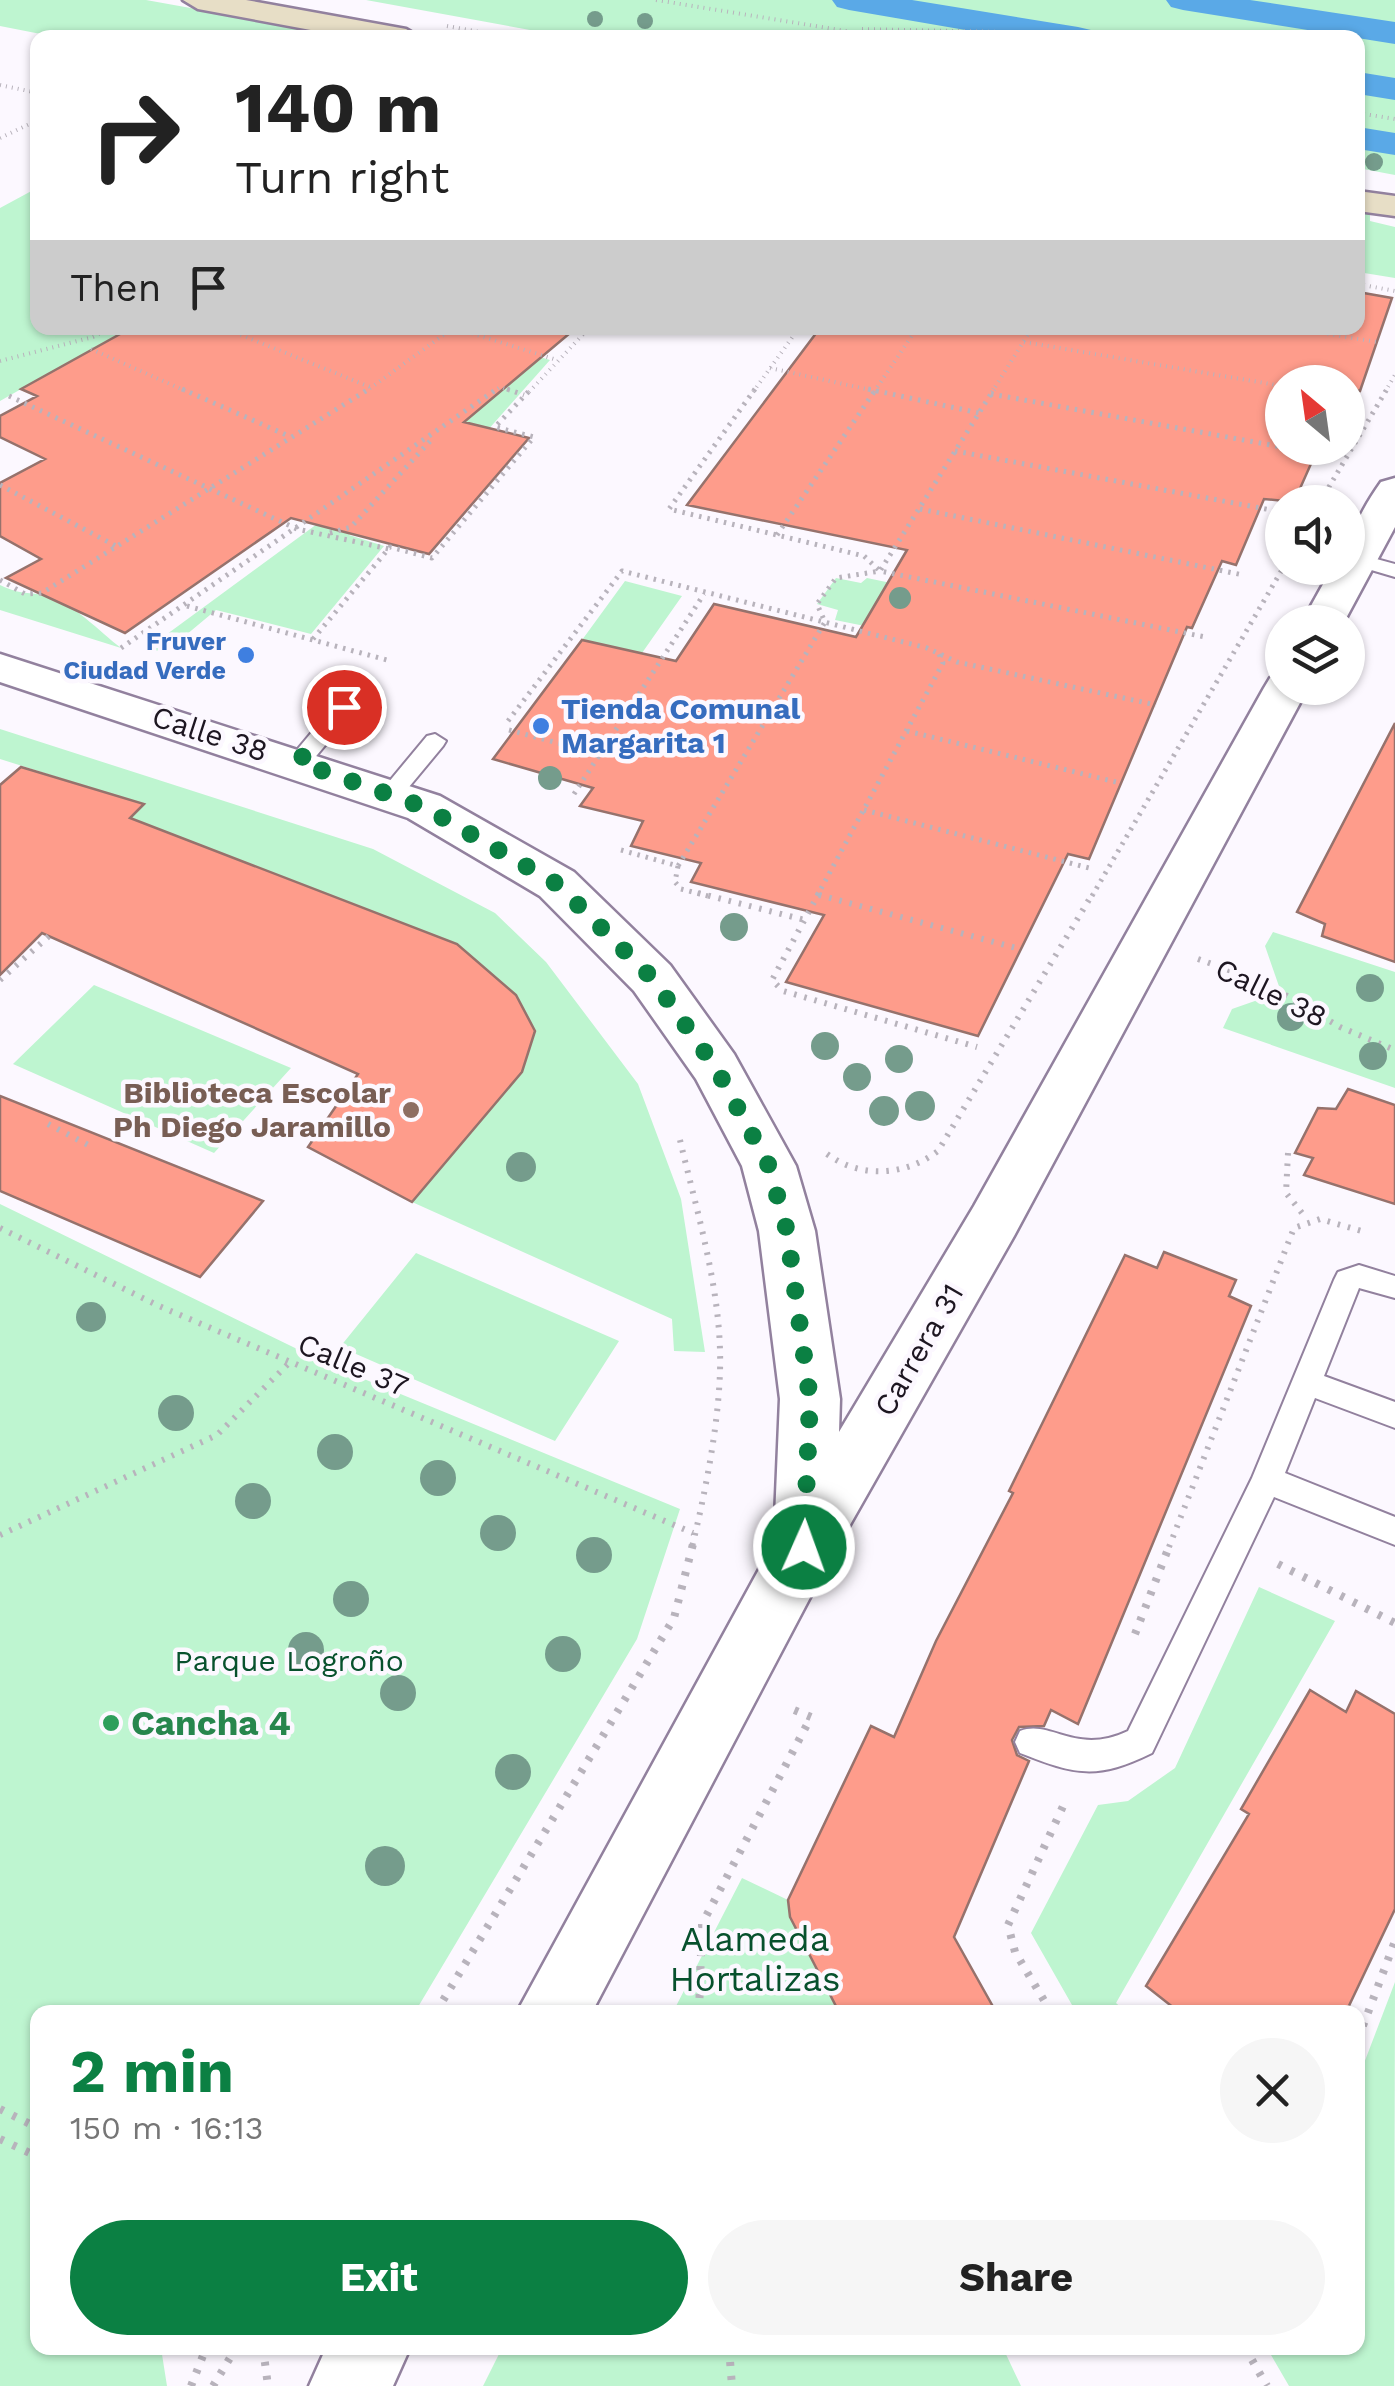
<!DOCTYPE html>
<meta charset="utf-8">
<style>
body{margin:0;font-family:"Work Sans",sans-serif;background:#f6f6f6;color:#222;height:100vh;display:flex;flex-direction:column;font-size:38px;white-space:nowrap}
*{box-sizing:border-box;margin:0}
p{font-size:32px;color:#767676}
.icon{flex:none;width:55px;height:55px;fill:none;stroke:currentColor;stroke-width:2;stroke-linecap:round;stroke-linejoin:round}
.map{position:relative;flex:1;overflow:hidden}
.panel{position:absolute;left:30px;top:2005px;width:1335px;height:350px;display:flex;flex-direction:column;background:#fff;border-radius:20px;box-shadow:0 2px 8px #0004}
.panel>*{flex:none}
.banner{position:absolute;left:30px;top:30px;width:1335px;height:305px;border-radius:20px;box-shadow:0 2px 8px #0004;background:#fff;color:#222;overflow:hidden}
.needle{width:65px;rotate:331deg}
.buttons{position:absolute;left:1265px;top:365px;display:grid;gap:20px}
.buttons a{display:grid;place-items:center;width:100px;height:100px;border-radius:50%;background:#fff;box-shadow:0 2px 8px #0004;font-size:50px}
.pin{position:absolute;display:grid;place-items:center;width:85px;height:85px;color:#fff;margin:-42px;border:5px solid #fff;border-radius:50%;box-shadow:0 2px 10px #0007}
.me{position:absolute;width:110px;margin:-55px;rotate:2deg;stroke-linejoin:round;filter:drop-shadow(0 0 8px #0008)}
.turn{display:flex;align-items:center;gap:35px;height:210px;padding:0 40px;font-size:45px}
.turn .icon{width:130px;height:130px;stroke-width:2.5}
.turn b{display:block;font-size:70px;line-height:85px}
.then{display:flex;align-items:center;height:95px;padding:0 40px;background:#0003;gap:20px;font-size:38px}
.round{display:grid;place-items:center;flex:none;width:105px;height:105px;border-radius:52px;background:#f6f6f6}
.overview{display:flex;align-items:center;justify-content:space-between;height:170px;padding:0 40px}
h1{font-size:60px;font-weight:700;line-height:75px;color:#0b8043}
.button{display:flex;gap:20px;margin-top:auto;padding:20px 40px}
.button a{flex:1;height:115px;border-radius:60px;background:#0b8043;color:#fff;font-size:40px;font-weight:700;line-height:115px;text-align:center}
.button a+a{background:#f6f6f6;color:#222}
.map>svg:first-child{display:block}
</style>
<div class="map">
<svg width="1395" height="2386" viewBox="0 0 1395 2386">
<rect width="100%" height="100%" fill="#fcf8ff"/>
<path fill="#bef5d0" d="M0,0H146L353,37H56L0,26Z
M366,0H1395V175L1358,168V38H574Z
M37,188L38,328H129L0,401V208Z
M1358,212L1370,214V221L1395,227V278L1358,272Z
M322,328H443L550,360L471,449L435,440L349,535L384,546L311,634L216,610L168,650L144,651L490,397Z
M836,578L861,583L867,578L968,599L944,642L835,620L838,610L817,604Z
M625,581L682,596L642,653L582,640Z
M0,585C24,596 27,591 47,596C72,602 100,632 121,648L0,610Z
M0,729L373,849L495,913L546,962L638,1084L681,1199L705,1352L674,1351L672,1319L412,1202L535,1031L516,995L457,944L130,818L143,804L0,759Z
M1273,932L1395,972V1088L1223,1028L1232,1009L1281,992L1265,946Z
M94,985L291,1068L214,1153L13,1064Z
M0,1204L330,1365L680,1509L637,1639L415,2012H38V2348H161L167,2386H0Z
M416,1253L619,1341L555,1441L340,1347Z
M1259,1587L1335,1621L1116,2003L1126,2012H1076L1031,1933L1098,1805L1128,1801L1175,1768Z
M742,1878L788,1900L790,1917L839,2012H673Z
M1395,1982L1394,2386H1289L1267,2348H1358V2079Z
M502,2348H1003L1021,2386H483Z"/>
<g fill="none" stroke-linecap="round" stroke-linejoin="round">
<path fill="#5aa9e7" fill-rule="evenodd" d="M832,0H912L1078,27L1091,30L1095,38H1012L849,10L837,7Z
M1166,0H1250L1395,22V44L1183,10L1171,7Z
M1358,72L1395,78V100L1358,94Z
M1358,127L1395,133V155L1358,149Z"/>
</g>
<path fill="#fe9c8b" stroke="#96726c" stroke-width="2.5" d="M1358,292L1392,298L1360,391L1348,389V382H1282V448H1318L1294,502L1264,499L1236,565L1222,561L1192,628L1187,627L1089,859L1068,854L978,1036L786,982L824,915L691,882L701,863L631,846L643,821L580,806L593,788L493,759L582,640L676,661L714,604L856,637L907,550L687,505L820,328H1232L1265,332L1267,328H1358Z
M131,328H576L464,422L529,438L429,554L291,518L125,633L6,578L41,559L0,536V483L45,459L0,437V416L37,396L21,389Z
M1395,723V962L1322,936L1325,924L1297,912Z
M21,767L144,804L130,818L457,944L516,995L535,1031L522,1072L412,1202L308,1147L358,1074L42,933L0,975V785Z
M1348,1089L1395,1105V1204L1304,1175L1313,1158L1295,1153L1318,1108L1336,1109Z
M0,1096L263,1201L200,1277L0,1191Z
M1164,1252L1236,1280L1229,1296L1251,1306L1078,1724L1051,1710L1044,1726L1019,1727L1012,1740L1017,1755L1029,1761L954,1937L996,2012H839L790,1917L788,1900L871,1726L894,1737L936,1641L1013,1493L1009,1491L1125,1255L1157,1268Z
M1310,1690L1346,1712L1356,1691L1395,1714V1909L1346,2012H1179L1146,1986L1249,1814L1241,1809Z"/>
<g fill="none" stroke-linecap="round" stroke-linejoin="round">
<defs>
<path id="service" d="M1358,554L1395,564V577L1351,564V556Z
M345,700L353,702V712L307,767H291V757L337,702Z
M435,734L446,741L443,746L399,799H383V789L427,736Z
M1359,1265L1395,1276V1298L1359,1288L1324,1376L1395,1402V1428L1315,1398L1285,1473L1395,1517V1545L1274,1497L1152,1753C1097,1780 1076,1775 1020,1753L1015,1742L1020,1731C1051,1719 1075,1756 1128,1731L1252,1478L1334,1280L1338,1272Z"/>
<path id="tertiary" d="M1395,478V527L1344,622H1302L1332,568H1348C1348,534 1362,509 1381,482Z
M0,654L440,796L574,872L670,965L734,1054L796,1166L815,1231L840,1399L839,1432L974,1206L1264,688L1270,678L1282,675V688H1308L1014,1236L826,1567L592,2012H517L774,1542L780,1399L759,1231L742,1166L696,1079L634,991L540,896L408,818L0,682Z
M326,2348H410L393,2386H309Z"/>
<path id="secondary" d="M183,0H246L406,29L421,38H354L198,9Z
M1358,191L1395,196V216L1358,211Z"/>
</defs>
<use href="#service" stroke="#92819e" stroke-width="4"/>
<use href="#tertiary" stroke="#92819e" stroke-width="5"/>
<use href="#secondary" stroke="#92819e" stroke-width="5"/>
<path stroke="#b8b3bc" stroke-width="4" stroke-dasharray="1 5" stroke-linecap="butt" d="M656,0L889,38
M447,26L513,38
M862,29L1050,33
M0,85L38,93
M1358,113L1395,119
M0,138L38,120
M1358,284L1395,291
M224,328L370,387
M455,328L557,360
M1292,328L1377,342
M1024,342L1282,386
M91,349L188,392
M0,361L93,337L110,328
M770,368L880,392
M365,392L453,328
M493,392L500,387L514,392
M529,392L589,328
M753,392L799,328
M874,392L917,328
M992,392L1032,328
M1385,392L1395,375"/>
<path stroke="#b8b3bc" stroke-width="5" stroke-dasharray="2.5 6" stroke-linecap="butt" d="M182,389L291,437
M507,389L524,395
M755,389L669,509L864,556L880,571L1205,637
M868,389L979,413
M991,394L1282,447
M9,396L297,529L389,549
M1348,398L1355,399
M1287,448L1319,453
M955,451L1282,512
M0,485L116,546
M1320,502L1387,389
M920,509L1243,575
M330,533L351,527L433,438
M777,535L876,389
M0,580L25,594L42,593L369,389
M187,606L387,660
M313,639L390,547L432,558L534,437L495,427L531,389
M121,648L497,389
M508,721L622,571L927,648L957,662L1156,705
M509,730L599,754
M907,731L1116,782
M574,794L704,594
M864,810L1089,868
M621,850L678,866L825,622L817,604L836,578L880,571L994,389
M678,866L675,882L681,889L708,896
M817,896L943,663L939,654
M1092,896L1283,568"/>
<path stroke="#b8b3bc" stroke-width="6" stroke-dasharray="2.5 8" stroke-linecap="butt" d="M698,893L805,920
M819,893L772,980L783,991L977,1047
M819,895L1020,949
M1198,959L1265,983L1340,1027L1395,1050
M0,980L49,936
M48,1124L94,1148
M680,1140C696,1208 718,1280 720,1350C722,1409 706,1490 692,1547
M1288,1153L1286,1193L1306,1218
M827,1154C861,1179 905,1176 938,1151L1093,893
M0,1228L159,1306L693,1533
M0,1535L217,1435L290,1362
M1169,1547L1294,1228L1320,1219L1365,1232"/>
<path stroke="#b8b3bc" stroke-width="8" stroke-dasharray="4 10" stroke-linecap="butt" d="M1278,1564L1395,1623
M1135,1634L1170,1544
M436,2012L674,1618L693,1544
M699,2012L702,1924L811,1717L787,1707
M1051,2012L1015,1952L1008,1925L1065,1802
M1358,2039L1395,1941
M0,2109L38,2128
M0,2139L38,2157
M263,2348L268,2386
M729,2348L732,2386
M1245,2348L1267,2386
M191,2386L206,2348
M213,2386L236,2348"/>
<use href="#service" fill="#fff" fill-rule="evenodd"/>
<use href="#tertiary" fill="#fff" fill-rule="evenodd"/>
<use href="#secondary" fill="#e7dec6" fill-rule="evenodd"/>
</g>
<g fill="#759c8c">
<circle cx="595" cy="19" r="8"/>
<circle cx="645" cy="21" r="8"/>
<circle cx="1374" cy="162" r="9"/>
<circle cx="900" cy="598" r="11"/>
<circle cx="550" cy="778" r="12"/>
<circle cx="734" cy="927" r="14"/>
<circle cx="1370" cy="988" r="14"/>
<circle cx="1291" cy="1017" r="14"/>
<circle cx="825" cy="1046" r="14"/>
<circle cx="1373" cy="1056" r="14"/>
<circle cx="899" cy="1059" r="14"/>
<circle cx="857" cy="1077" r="14"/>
<circle cx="920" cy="1106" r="15"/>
<circle cx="884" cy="1111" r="15"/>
<circle cx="521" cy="1167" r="15"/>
<circle cx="91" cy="1317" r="15"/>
<circle cx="176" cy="1413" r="18"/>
<circle cx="335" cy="1452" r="18"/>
<circle cx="438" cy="1478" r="18"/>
<circle cx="253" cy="1501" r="18"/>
<circle cx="498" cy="1533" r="18"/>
<circle cx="594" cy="1555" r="18"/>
<circle cx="351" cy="1599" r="18"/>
<circle cx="306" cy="1650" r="18"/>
<circle cx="563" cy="1654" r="18"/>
<circle cx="398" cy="1693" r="18"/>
<circle cx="513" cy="1772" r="18"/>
<circle cx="385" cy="1866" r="20"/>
</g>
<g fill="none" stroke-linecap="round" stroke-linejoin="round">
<path stroke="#0b8043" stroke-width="18" stroke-dasharray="0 32.4" d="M344,707L298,762L424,807L557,884L652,978L716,1068L769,1166L787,1231L810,1399L804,1547"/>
</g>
<g fill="#3f7fe0" stroke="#fcf8ff" stroke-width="4">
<circle cx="246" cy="655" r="10"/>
<circle cx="541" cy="726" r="10"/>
</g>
<circle fill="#8d6e63" stroke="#fcf8ff" stroke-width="4" cx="411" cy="1110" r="10"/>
<circle fill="#2e9e5b" stroke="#fcf8ff" stroke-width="4" cx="111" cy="1723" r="10"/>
<g text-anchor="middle" stroke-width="9" stroke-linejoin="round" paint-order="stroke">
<g font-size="25" font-weight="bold" fill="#366cbe" stroke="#fcf8ff" text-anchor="end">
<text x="226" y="650">Fruver<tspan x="226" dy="29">Ciudad Verde</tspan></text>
</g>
<g font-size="30" font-weight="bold" fill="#366cbe" stroke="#fcf8ff" text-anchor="start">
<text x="561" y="719">Tienda Comunal<tspan x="561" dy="34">Margarita 1</tspan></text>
</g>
<g font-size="30" fill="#1d1621" stroke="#fcf8ff">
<text transform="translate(210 734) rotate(18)" y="10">Calle 38</text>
<text transform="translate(1271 993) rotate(26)" y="10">Calle 38</text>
<text transform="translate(919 1350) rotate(-60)" y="10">Carrera 31</text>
<text transform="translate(353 1365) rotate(23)" y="10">Calle 37</text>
</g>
<g font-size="30" font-weight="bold" fill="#785e54" stroke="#fcf8ff" text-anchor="end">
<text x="391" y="1103">Biblioteca Escolar<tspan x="391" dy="34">Ph Diego Jaramillo</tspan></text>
</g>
<g font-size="30" fill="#07512d" stroke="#fcf8ff">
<text x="289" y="1671">Parque Logroño</text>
</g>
<g font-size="35" font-weight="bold" fill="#27864d" stroke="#fcf8ff" text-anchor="start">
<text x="131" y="1735">Cancha 4</text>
</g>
<g font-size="35" fill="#07512d" stroke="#fcf8ff">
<text x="755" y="1951">Alameda<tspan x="755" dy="40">Hortalizas</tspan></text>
</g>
</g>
</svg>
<div class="buttons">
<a><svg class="needle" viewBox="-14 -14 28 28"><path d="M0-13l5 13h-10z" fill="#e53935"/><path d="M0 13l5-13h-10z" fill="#767676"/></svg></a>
<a><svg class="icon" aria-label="sound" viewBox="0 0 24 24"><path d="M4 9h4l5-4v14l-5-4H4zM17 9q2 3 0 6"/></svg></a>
<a><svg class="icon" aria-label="layers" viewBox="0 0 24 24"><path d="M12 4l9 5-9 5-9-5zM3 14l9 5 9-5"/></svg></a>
</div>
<div class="pin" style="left:344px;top:707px;background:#d93025"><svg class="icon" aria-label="arrive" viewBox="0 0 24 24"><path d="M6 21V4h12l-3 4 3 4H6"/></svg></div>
<svg class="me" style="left:804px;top:1547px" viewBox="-20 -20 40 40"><circle r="17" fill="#0b8043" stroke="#fff" stroke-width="3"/><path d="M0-11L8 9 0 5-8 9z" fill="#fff"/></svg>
<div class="banner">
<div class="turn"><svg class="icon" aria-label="right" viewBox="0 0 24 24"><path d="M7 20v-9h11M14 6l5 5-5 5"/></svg><div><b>140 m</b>Turn right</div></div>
<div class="then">Then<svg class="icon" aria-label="arrive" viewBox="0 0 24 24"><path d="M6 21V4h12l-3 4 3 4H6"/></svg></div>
</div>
<section class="panel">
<div class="overview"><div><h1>2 min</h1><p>150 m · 16:13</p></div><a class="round"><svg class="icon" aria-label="close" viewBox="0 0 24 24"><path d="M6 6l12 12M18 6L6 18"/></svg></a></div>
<div class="button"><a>Exit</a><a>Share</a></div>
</section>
</div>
